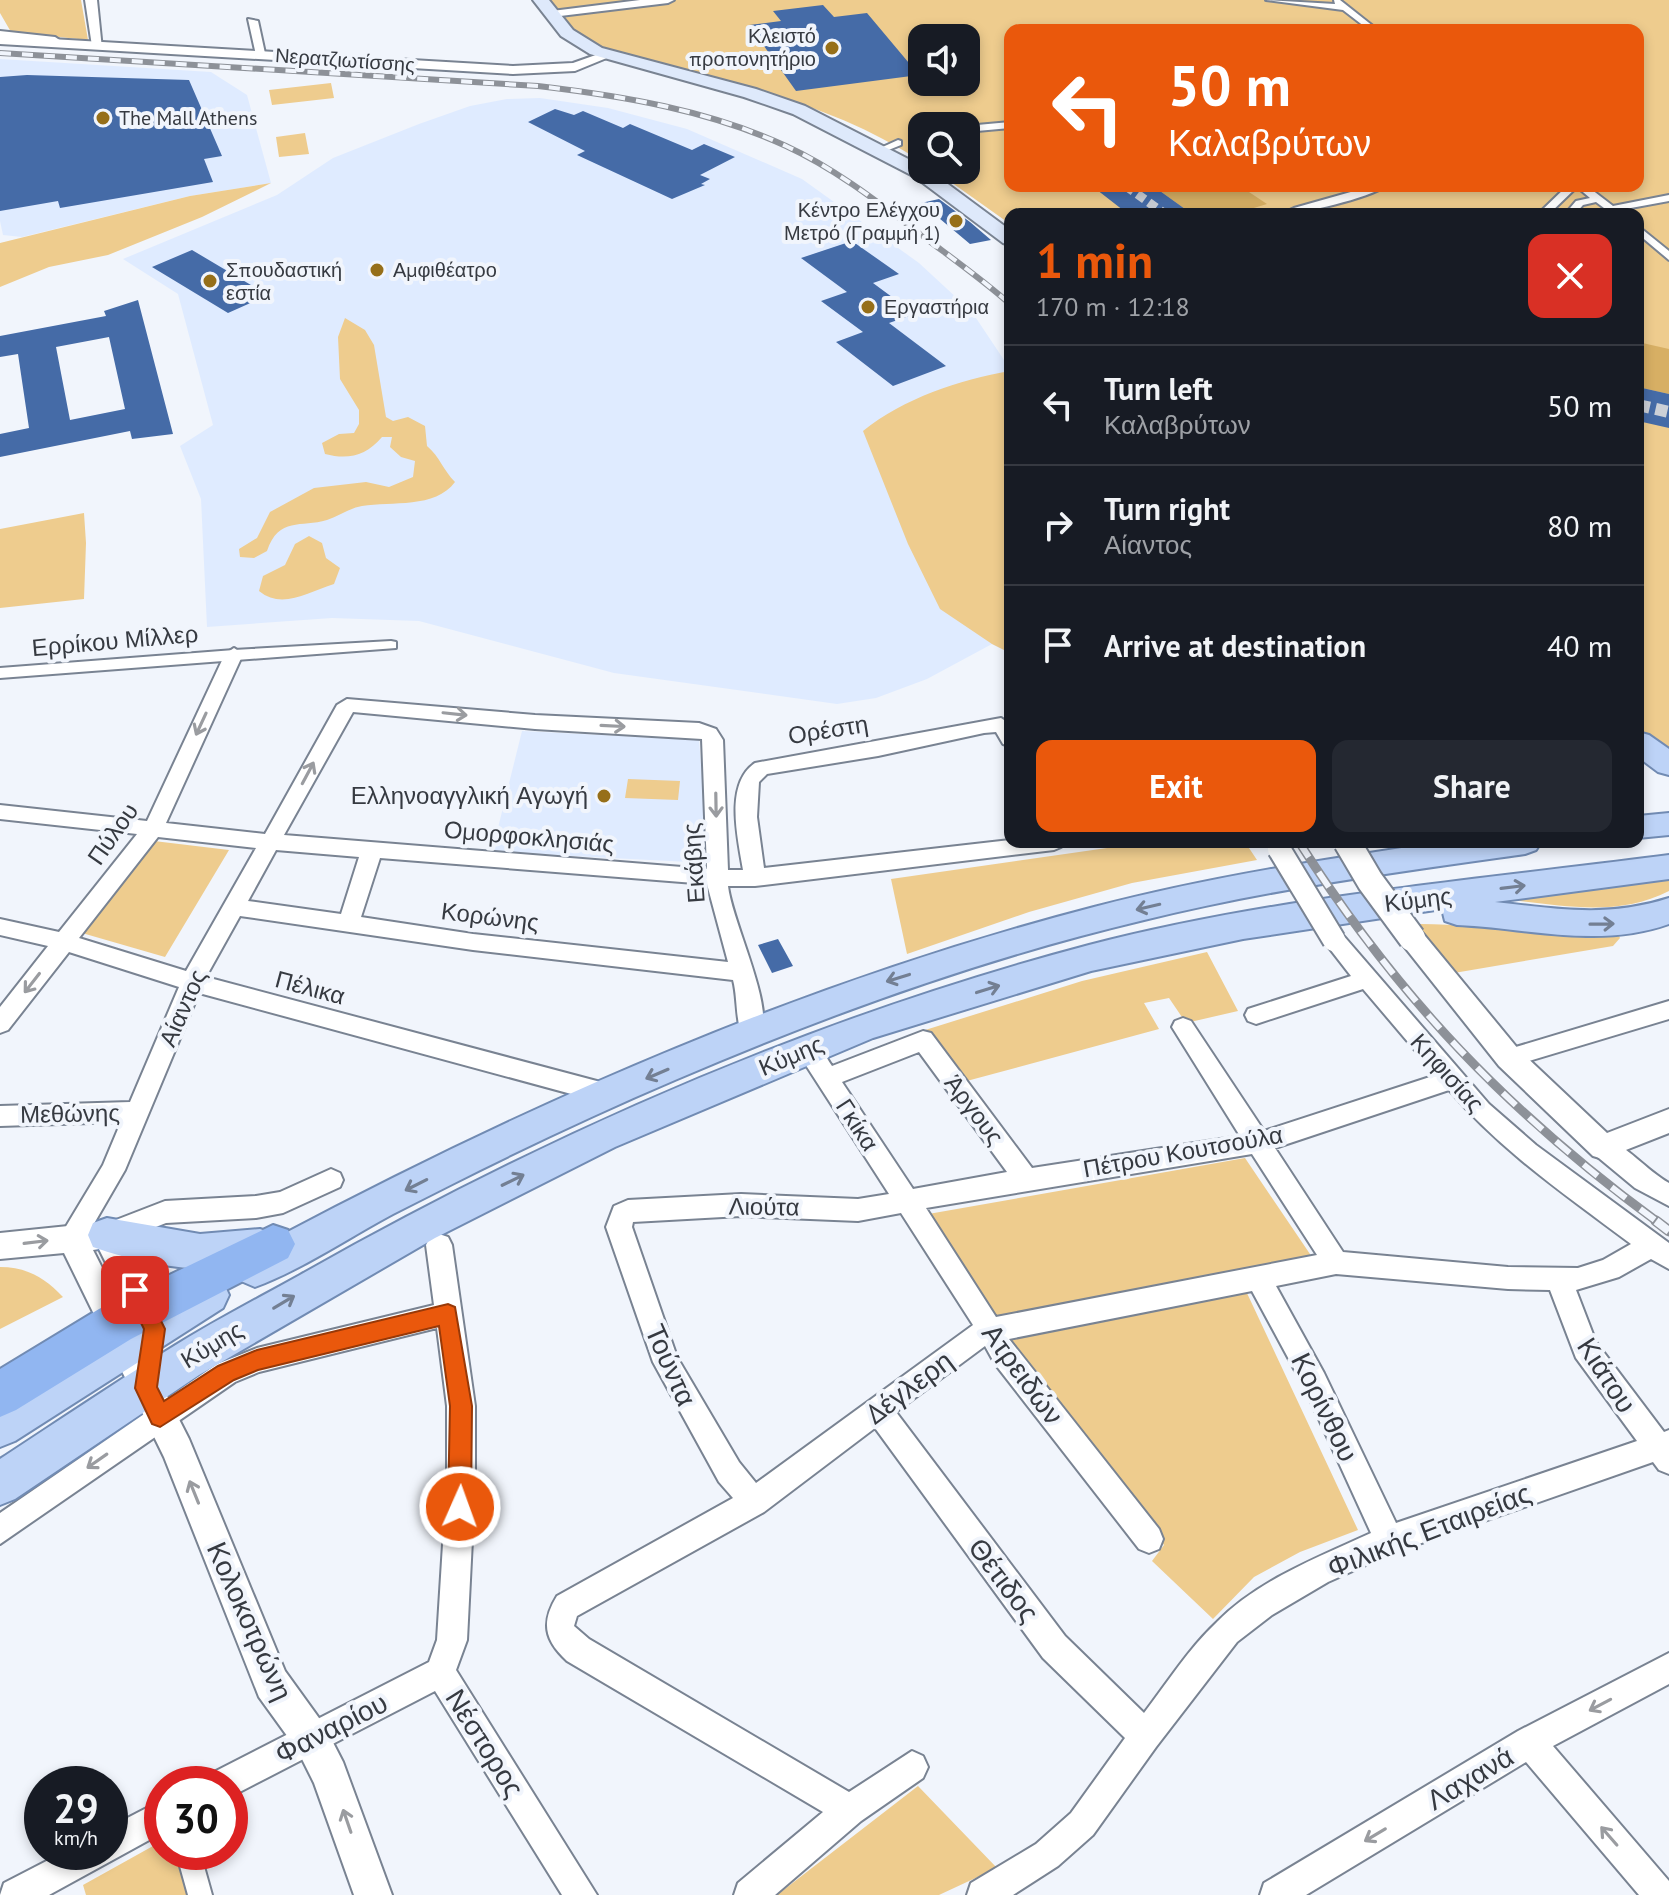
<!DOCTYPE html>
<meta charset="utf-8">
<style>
body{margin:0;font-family:"PT Sans",sans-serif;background:#242831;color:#f1f3f6;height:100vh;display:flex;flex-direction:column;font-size:30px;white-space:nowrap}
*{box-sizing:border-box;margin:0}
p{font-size:26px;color:#9ea1a6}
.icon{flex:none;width:44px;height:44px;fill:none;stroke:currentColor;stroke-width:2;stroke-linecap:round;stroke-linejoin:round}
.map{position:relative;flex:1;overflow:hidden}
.drawer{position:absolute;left:1004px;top:208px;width:640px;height:640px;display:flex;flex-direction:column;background:#171b24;border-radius:16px;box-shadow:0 4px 12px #0003}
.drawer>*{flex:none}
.guide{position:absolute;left:1004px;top:24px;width:640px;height:168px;border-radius:16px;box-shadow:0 4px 12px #0003;background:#ea580c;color:#fff;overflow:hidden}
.fabs{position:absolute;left:908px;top:24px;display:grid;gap:16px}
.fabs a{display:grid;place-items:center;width:72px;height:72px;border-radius:16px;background:#171b24;box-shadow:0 4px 12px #0003;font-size:40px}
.speed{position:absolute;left:24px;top:1766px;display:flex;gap:16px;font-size:40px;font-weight:700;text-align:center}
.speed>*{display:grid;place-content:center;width:104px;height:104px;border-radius:50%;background:#171b24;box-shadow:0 4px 12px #0003;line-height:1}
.speed small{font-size:20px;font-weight:400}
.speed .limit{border:12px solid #d22;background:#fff;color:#111}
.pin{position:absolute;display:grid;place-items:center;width:68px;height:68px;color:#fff;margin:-34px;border-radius:16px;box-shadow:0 4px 12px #0006}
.me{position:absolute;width:88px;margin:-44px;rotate:2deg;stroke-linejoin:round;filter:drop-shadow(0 0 6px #0008)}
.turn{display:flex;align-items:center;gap:28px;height:168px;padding:0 32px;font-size:36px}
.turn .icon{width:104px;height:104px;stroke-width:2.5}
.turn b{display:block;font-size:56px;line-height:68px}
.round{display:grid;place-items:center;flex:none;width:84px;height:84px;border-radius:16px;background:#242831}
.headline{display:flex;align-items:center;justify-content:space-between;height:136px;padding:0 32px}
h1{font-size:48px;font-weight:700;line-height:60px;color:#ea580c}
.primary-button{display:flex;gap:16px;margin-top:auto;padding:16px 32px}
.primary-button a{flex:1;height:92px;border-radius:16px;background:#ea580c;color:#fff;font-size:32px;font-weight:700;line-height:92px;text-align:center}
.primary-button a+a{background:#242831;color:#f1f3f6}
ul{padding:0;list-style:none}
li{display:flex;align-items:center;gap:24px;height:120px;padding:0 32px;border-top:2px solid #363941}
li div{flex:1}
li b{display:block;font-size:30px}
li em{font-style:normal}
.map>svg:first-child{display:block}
</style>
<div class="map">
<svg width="1669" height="1895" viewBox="0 0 1669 1895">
<rect width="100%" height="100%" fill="#f1f5fc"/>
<path fill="#dfebff" d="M0,59L211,72L247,95L271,183L190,196L22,237L3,235L0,221Z
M540,98L608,108L687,129L802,179L919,263L972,312L1010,369V653L992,644L927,679L876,698L837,704L614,673L419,621L332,618L207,627L201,499L180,446L213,425L178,294L123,259L277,195L333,158L419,124L470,106L507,99Z
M522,731L699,740L709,863L492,852Z"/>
<path fill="#eecc8e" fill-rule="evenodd" d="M0,0H81L88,40L11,32L0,13Z
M551,0H1669V752L1638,736V214H1010V224L934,170H966V126H922V162C830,101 722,81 617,54C589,41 564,30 551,0ZM1010,30H1638V186H1010ZM922,38H966V82H922Z
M331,83L334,98L272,105L269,90Z
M305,133L309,154L279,157L276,137Z
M271,183L202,217L108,255L49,267L0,287V243L190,196Z
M345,318L365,330L374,345L386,417L393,421L408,417L425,426L427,446C440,457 443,470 455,482C435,509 392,501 362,506C350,508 339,516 327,520C301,528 279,516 267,551L254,558L240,557L239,549L257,538L270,512L314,488L366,482L389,487L413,477L415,461L401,457L390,447L392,437H382C366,456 348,460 325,454L322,443L339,434L354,433L359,424V410L340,379L338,337Z
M1010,371V653L992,644L940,609L908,544L863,431C904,398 959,380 1010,371Z
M84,513L86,543L84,599L0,608V529Z
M309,536L322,543L326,558L340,568L334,584C308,592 282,610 259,591L263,576L285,565L295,544Z
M628,779L680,781L678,800L625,798Z
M154,841L229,850L165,957L82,933Z
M1149,842H1245L1257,860L1132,883L1029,912L907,954L891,879Z
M1669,879V891C1617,918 1558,905 1502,899Z
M1413,924C1482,923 1550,937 1619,936L1620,938L1613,946L1454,973Z
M1207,952L1238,1011L1186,1023L1169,998L1144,1003L1159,1029L963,1082L922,1031L1082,981Z
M1245,1158L1312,1257L986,1318L917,1216Z
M0,1267C27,1267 45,1278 63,1297L0,1329Z
M1246,1291L1358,1530L1300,1552L1254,1577L1213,1619L1152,1561L1164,1545L1005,1340Z
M918,1786L997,1868L939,1895H777Z
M162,1841V1852H178L190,1895H86L83,1885Z"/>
<path fill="#d7af64" d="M1153,186H1240L1267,204L1234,214H1192Z
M1638,342L1669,349V394L1638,387Z"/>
<path fill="#456ba7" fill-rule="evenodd" d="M823,5L834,17L867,13L919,75L796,91L749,25L781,21L773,11Z
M27,75L189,80L222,156L204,159L213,182L60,208L58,201L0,211V77Z
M555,109L574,115L583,111L623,128L630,124L692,150L704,144L735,157L700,175L710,179L701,184L705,185L672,199L577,155L585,151L528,122Z
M1092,186H1153L1192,214H1128Z
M939,199L970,222L991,240L970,244L921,203Z
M852,241L899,274L873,283L915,314L889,323L946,366L893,386L836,342L863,332L821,301L847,292L801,258Z
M192,250L268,295L228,313L152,267Z
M138,300L173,434L132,439L130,431L0,457V434L29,428L18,354L0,357V336L106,316L104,311ZM109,337L125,409L70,420L56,347Z
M1638,387L1669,394V428L1638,421Z
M778,939L793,966L772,973L758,945Z"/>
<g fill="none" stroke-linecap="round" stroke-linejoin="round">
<path stroke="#ccd0d7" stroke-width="9" stroke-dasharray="9 5" stroke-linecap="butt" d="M1126,186L1165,214"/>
<path stroke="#ccd0d7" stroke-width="12" stroke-dasharray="12 6" stroke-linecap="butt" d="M1638,405L1669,412"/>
<defs>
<path id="pedestrian" d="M1266,0L1335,4L1334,0H1340L1378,30H1369L1343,10Z
M1010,122V128L966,132V126Z
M898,140L901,141V145L881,153L876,150Z
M1372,186H1386C1368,198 1303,214 1281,214L1294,208Z
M1567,186H1587L1613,206L1669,195V201L1620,210L1623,214H1612L1596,202L1583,205L1575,214H1565L1576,201L1590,198L1577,187L1549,214H1538Z
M1638,226L1669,251V260L1638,234Z
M391,641L396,642V648L0,678V668L234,650Z
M176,1852H200L212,1895H188Z"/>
<path id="minor" d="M85,0H97L102,49L92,46Z
M640,0H674L668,3L552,17L546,14L552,11Z
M248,19L258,21L266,58L256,55Z
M0,31L55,37L61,41L55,45L0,39Z
M234,648L243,654L166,823L265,834L337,705L347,699L535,715L699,723L716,729L723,740L728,870H743C738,839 724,784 755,763L1001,718L1010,724V746L1003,744L996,732L984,733L878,756L767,774L759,782L757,817L764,868L1010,840V842H1064L1061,847L1054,850L755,886H728C732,923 776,1008 760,1039L752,1042L744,1039C735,1023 738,998 733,980L473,950L240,916L206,977L608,1084L616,1087L620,1094L616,1101L608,1104L199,993L125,1170L81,1246L72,1249L63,1246L59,1238L103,1165L121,1122L0,1126V1106L130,1102L179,987L69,952L8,1030L0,1033V1007L48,946L0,935V919L59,932L137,834L0,819V805L147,821L225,654ZM353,712L535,729L702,739L707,869L284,835ZM158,837L256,848L186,971L79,938ZM276,850L359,857L341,914L248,901ZM380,858L707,884L728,962L473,934L361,917Z
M1334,932L1342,934L1489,1104L1536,1145L1669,1243V1269L1651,1259L1619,1277L1576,1290L1596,1342L1664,1432L1669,1430V1474L1659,1470L1653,1462L1393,1553L1328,1582L1272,1615L1237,1642L1156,1747L1093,1835L1058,1866L1013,1895H967L971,1883L1036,1844L1071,1813L1125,1738L1043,1658L875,1428L764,1512L577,1616L574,1626L589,1639L849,1792L912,1751L923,1756L928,1767L923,1778L861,1821L775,1895H734L738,1883L823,1812L567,1661C544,1640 541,1622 557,1596L733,1498L719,1482L653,1362L606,1227L614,1206L628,1200L741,1194L858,1199L889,1194L800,1056L796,1049L800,1042C818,1036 823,1053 832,1066L923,1031L931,1033L1032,1168L1240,1136L1172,1027L1175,1021L1183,1018L1191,1021L1264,1131L1436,1075L1363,989L1256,1024L1248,1021L1245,1015L1248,1009L1351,976L1323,940L1326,934ZM919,1052L1007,1172L913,1189L842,1082ZM1449,1090C1501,1151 1567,1196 1631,1244L1603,1260L1578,1268L1508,1267L1343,1252L1275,1148ZM1252,1154L1317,1255L996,1317L926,1208ZM901,1213L973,1325L756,1483L739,1462L677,1357L632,1227L633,1222L741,1216L858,1221ZM1336,1274L1508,1289L1550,1290L1576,1358L1637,1441L1396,1523L1324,1373L1276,1286ZM1252,1291L1306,1391L1371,1533C1319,1557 1258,1580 1217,1622C1189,1648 1167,1683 1144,1713L1065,1636L896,1412L985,1346L995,1364L1139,1549L1149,1553L1159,1549L1163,1539L1159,1529L1009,1339Z
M1669,1001V1019L1509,1067L1501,1065L1497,1058L1501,1051L1509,1049Z
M1603,1137C1627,1145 1646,1170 1669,1183V1206L1635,1188L1594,1154L1591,1147L1594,1140Z
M331,1169L340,1173L343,1180L340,1187L283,1213L256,1218L166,1223L112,1244L103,1241L99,1233L103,1225L165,1201L256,1196L280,1192Z
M439,1234L448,1237L452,1245L475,1406V1480L467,1640L456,1670L597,1895H562L435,1691L230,1797V1784H207L212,1773L429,1662L437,1640L447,1480V1406L437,1328L259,1372L235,1382L0,1544V1513L217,1364L257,1348L434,1305L426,1245L430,1237Z
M1669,1653V1684L1553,1746L1669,1881V1895H1639L1526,1762L1306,1895H1260L1264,1883L1518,1731Z
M162,1800V1833L49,1895H0L4,1883L64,1852H110V1827Z"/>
<path id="tertiary" d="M0,36L513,66L573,63L607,51L614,55L575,71L513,74L0,44Z
M1412,928L1421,931L1519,1050L1607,1133L1669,1109V1133L1603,1159L1593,1156L1499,1066L1403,945L1399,938L1403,931Z
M107,1222L118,1226L162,1311L166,1321L162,1331L151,1335L140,1331L99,1249L93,1250L189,1439L285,1671L324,1725L343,1762L392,1895H354L314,1783L298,1751L259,1697L164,1457L64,1253L0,1259V1233Z"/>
<path id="secondary" d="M533,0H549L573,30L602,48L756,89L805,106L922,166V170H929L1010,230V245L1003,243L915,177L793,114L744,97L590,54L561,36Z"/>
<path id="primary" d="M1638,732L1649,735L1669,749V775L1658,772L1638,757Z
M1669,813V835L1638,838V816Z
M1443,842H1541L1536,850L1525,854C1397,872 1269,889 1144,920C984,958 826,1015 675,1080C579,1121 486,1166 393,1214C348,1238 303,1269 255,1287L241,1281L236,1268C189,1272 137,1263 93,1247L88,1235L93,1223L107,1218L200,1234L260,1229L274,1234L276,1238C536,1100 808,981 1094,907C1208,877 1326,859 1443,842Z
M1669,855V879L1495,902C1558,909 1607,918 1669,898V924C1599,949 1528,928 1457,925L1445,921L1442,909L1243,939L1091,971L873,1038L615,1147L435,1238L199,1375L15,1499L0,1505V1459C55,1423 110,1386 166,1351C210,1323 255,1300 300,1275C549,1134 812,1018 1089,945C1278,896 1476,880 1669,855Z
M209,1277L223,1282L229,1295L223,1308L15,1441L0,1447V1403L195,1282Z"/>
<path id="motorway" d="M273,1225L288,1230L295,1244L288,1258L131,1339L16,1410L0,1417V1369L99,1309Z"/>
</defs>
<use href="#pedestrian" stroke="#798392" stroke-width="4"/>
<use href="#minor" stroke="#798392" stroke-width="4"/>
<use href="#tertiary" stroke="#798392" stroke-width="4"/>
<use href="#secondary" stroke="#798392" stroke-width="4"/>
<use href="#primary" stroke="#718bb3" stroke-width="4"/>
<use href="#motorway" stroke="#718bb3" stroke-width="4"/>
<use href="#pedestrian" fill="#fff" fill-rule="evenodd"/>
<use href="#minor" fill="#fff" fill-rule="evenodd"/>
<use href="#tertiary" fill="#fff" fill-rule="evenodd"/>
<use href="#secondary" fill="#dee9fb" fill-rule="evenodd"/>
<use href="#primary" fill="#bdd3f7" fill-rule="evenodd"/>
<use href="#motorway" fill="#91b6f1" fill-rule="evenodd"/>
<defs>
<path id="rail-far2" d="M0,53L538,86C623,96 708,110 786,146C838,170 883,206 928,240C956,261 984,281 1010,304"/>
<path id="rail-far1" d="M1299,842C1399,999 1509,1113 1659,1223"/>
<path id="rail" d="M1656,1221L1669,1231"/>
</defs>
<use href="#rail-far2" stroke="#8d9198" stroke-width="6"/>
<use href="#rail-far1" stroke="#8d9198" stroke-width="9"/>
<use href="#rail" stroke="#8d9198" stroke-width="11"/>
<use href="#rail-far2" stroke="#f1f5fc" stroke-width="4" stroke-dasharray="11" stroke-linecap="butt"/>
<use href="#rail-far1" stroke="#f1f5fc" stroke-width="6" stroke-dasharray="18" stroke-linecap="butt"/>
<use href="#rail" stroke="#f1f5fc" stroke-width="8" stroke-dasharray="23" stroke-linecap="butt"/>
<defs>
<path id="minor-bridge" d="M1279,849L1334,940"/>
<path id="tertiary-bridge" d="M1347,842L1370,881L1412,938"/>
</defs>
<use href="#minor-bridge" stroke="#798392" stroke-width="26" stroke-linecap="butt"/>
<use href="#tertiary-bridge" stroke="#798392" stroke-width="30" stroke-linecap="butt"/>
<use href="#minor-bridge" stroke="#fff" stroke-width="22"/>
<use href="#tertiary-bridge" stroke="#fff" stroke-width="26"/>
</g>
<defs><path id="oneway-shaft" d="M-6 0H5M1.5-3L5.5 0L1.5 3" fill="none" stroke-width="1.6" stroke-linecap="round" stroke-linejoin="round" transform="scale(2)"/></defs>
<g stroke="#9a9ca0">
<use href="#oneway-shaft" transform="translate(455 714) rotate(6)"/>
<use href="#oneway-shaft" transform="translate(201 724) rotate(115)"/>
<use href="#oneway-shaft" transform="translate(613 726) rotate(3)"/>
<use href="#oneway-shaft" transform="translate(308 773) rotate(-62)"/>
<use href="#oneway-shaft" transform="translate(716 805) rotate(89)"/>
<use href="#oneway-shaft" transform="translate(32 983) rotate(128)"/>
<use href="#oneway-shaft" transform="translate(36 1242) rotate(-7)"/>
<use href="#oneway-shaft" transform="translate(97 1461) rotate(145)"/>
<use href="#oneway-shaft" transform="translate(194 1492) rotate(-112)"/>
<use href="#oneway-shaft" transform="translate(1600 1705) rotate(152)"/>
<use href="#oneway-shaft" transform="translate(347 1821) rotate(-109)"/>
<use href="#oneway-shaft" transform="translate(1375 1835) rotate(149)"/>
<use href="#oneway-shaft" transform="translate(1609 1836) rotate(-131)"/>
</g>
<g stroke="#737f93">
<use href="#oneway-shaft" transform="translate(1513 887) rotate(-7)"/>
<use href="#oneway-shaft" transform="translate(1148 907) rotate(167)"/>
<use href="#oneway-shaft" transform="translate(1602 924) rotate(-1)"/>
<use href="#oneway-shaft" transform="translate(898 978) rotate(163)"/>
<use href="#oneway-shaft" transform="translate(988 989) rotate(-17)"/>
<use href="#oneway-shaft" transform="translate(657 1074) rotate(157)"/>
<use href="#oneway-shaft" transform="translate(513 1180) rotate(-26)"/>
<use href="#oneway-shaft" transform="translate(416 1185) rotate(153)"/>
<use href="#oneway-shaft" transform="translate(284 1302) rotate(-31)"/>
</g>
<path fill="#ea580c" stroke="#983908" stroke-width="2" d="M135,1281L143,1284L165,1329L157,1387L164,1401L218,1366L257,1350L448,1304L455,1307L472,1406L471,1507L468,1515L460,1518L451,1515L448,1507L450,1406L439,1326L258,1370L234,1380L160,1427L152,1424L135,1388L144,1329L125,1290L128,1284Z"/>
<g fill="#966f19" stroke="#f1f5fc" stroke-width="3">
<circle cx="832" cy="48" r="8"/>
<circle cx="103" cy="118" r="8"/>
<circle cx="956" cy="221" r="8"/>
<circle cx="377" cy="270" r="8"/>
<circle cx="210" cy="281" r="8"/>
<circle cx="868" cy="307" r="8"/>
<circle cx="604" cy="796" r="8"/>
</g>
<g text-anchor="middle" stroke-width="8" stroke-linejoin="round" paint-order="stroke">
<g font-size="20" fill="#363a41" stroke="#f1f5fc" text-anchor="start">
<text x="816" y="43" text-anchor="end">Κλειστό<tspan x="816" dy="23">προπονητήριο</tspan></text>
<text x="119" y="125">The Mall Athens</text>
<text x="940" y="217" text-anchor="end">Κέντρο Ελέγχου<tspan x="940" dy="23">Μετρό (Γραμμή 1)</tspan></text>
<text x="226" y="277">Σπουδαστική<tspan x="226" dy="23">εστία</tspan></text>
<text x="393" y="277">Αμφιθέατρο</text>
<text x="884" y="314">Εργαστήρια</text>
</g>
<g font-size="20" fill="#363a41" stroke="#f1f5fc">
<text transform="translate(345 60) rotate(4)" y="7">Νερατζιωτίσσης</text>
</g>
<g font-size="24" fill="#363a41" stroke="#f1f5fc">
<text transform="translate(115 641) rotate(-5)" y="8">Ερρίκου Μίλλερ</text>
<text transform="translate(828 730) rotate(-9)" y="8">Ορέστη</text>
<text transform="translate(113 834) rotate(-55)" y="8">Πύλου</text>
<text transform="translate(529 837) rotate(5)" y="8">Ομορφοκλησιάς</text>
<text transform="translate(694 863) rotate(-94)" y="8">Εκάβης</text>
<text transform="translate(1418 900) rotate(-7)" y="8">Κύμης</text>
<text transform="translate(490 917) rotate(7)" y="8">Κορώνης</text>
<text transform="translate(310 988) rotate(15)" y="8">Πέλικα</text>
<text transform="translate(183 1008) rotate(-66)" y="8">Αίαντος</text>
<text transform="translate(791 1056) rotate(-23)" y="8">Κύμης</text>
<text transform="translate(1447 1073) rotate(48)" y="8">Κηφισίας</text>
<text transform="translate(974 1110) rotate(53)" y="8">Άργους</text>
<text transform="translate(70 1114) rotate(-1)" y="8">Μεθώνης</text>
<text transform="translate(857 1125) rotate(57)" y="8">Γκίκα</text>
<text transform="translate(1183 1152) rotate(-10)" y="8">Πέτρου Κουτσούλα</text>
<text transform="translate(764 1207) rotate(1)" y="8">Λιούτα</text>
<text transform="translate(212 1345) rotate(-31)" y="8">Κύμης</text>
</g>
<g font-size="24" fill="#363a41" stroke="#f1f5fc" text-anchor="end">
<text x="588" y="804">Ελληνοαγγλική Αγωγή</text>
</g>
<g font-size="28" fill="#363a41" stroke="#f1f5fc">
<text transform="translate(671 1365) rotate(66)" y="10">Τούντα</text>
<text transform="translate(1023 1374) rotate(54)" y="10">Ατρειδών</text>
<text transform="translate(1607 1375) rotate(57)" y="10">Κιάτου</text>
<text transform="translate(909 1387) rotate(-37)" y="10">Δέγλερη</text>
<text transform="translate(1325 1407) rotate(64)" y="10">Κορίνθου</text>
<text transform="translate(1429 1530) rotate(-21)" y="10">Φιλικής Εταιρείας</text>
<text transform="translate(1004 1580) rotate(53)" y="10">Θέτιδος</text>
<text transform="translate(250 1621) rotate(66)" y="10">Κολοκοτρώνη</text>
<text transform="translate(331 1728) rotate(-27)" y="10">Φαναρίου</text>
<text transform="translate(485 1743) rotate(58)" y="10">Νέστορος</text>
<text transform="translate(1470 1778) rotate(-31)" y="10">Λαχανά</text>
</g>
</g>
</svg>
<div class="fabs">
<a><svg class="icon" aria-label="sound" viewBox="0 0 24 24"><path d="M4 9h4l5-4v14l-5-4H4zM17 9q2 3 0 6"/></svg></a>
<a><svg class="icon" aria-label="search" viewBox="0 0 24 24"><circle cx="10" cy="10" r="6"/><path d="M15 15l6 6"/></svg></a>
</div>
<div class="speed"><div>29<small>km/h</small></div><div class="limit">30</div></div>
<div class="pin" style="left:135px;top:1290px;background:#d93025"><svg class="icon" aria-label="arrive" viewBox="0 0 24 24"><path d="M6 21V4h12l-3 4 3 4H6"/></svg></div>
<svg class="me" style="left:460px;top:1507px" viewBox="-20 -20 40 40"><circle r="17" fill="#ea580c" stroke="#fff" stroke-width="3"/><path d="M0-11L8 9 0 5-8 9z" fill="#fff"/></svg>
<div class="guide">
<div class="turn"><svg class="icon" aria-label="left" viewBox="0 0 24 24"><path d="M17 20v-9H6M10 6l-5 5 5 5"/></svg><div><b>50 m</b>Καλαβρύτων</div></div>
</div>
<section class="drawer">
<div class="headline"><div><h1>1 min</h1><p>170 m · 12:18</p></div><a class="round" style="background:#d93025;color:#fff"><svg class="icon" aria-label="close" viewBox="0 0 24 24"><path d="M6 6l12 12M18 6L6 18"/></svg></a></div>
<ul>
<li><svg class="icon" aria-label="left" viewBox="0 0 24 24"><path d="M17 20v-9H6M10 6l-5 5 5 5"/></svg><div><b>Turn left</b><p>Καλαβρύτων</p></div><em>50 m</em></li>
<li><svg class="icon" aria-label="right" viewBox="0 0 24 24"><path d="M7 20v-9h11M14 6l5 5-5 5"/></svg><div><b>Turn right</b><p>Αίαντος</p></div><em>80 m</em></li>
<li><svg class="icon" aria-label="arrive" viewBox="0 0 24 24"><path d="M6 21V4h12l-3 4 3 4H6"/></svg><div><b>Arrive at destination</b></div><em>40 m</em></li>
</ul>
<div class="primary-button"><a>Exit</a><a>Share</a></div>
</section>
</div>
